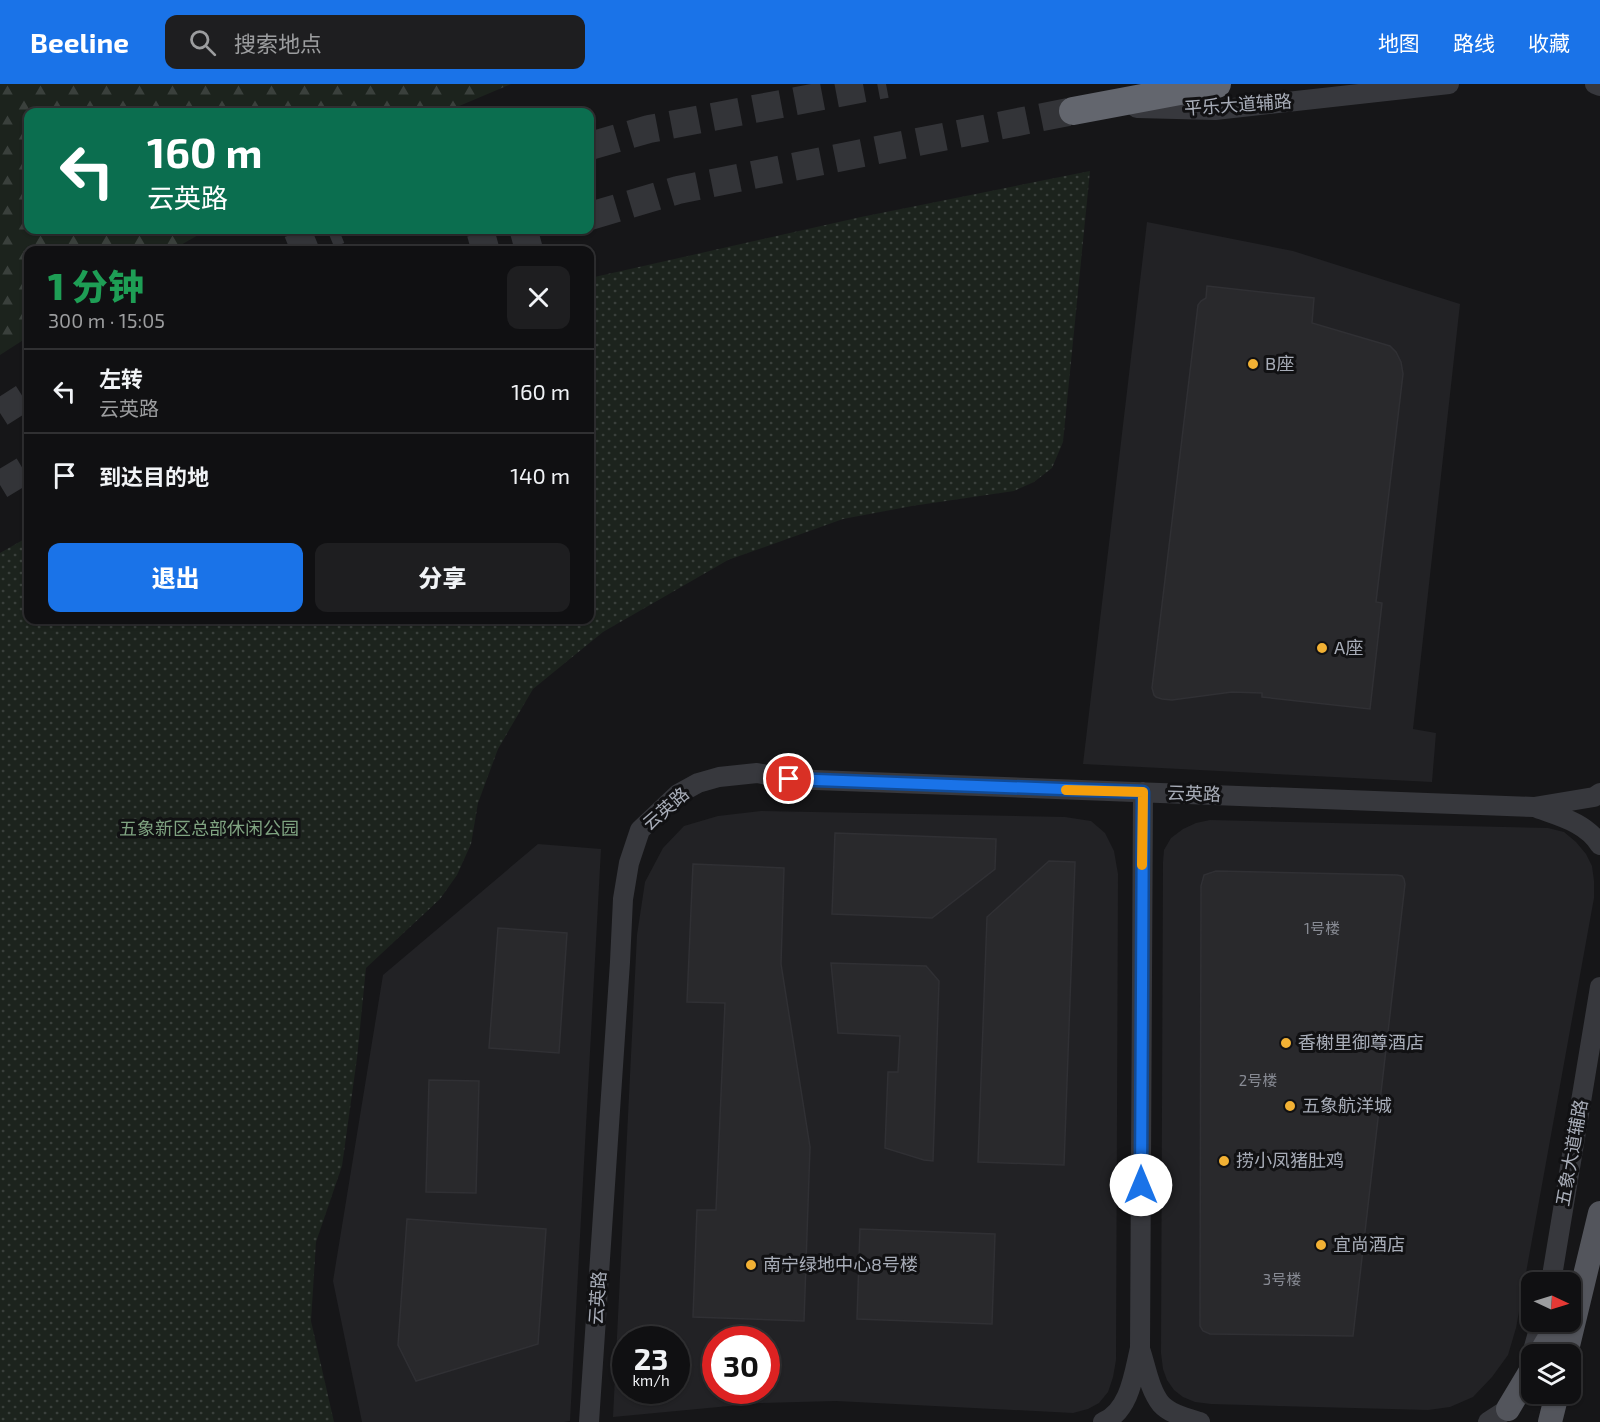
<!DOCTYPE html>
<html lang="zh">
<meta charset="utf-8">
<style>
body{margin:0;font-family:"Exo 2","Noto Sans SC",sans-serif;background:#1e1e20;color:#f1f3f6;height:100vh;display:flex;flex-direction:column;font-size:22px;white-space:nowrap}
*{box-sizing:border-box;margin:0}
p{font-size:20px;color:#9c9d9f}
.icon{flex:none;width:33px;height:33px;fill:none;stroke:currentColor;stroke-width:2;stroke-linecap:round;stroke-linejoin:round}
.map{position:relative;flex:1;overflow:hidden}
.drawer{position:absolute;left:24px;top:162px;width:570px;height:378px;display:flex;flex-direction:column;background:#101012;border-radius:12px;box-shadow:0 2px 4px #0004,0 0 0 2px #303032}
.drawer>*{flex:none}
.guide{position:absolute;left:24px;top:24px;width:570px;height:126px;border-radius:12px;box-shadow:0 2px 4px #0004,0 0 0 2px #303032;background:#0b6e4f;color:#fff;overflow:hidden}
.needle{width:39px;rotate:94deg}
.fabs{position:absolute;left:1521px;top:1188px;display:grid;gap:12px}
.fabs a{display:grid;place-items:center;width:60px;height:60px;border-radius:12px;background:#101012;box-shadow:0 2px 4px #0004,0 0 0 2px #303032;font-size:30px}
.speed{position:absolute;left:612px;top:1242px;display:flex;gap:12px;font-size:30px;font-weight:700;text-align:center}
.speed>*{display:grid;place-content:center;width:78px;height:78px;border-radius:50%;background:#101012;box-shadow:0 2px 4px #0004,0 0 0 2px #303032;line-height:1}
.speed small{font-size:15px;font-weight:400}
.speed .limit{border:9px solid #d22;background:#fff;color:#111}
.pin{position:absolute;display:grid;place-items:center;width:51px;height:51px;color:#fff;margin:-26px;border:3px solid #fff;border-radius:50%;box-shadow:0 2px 6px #0007}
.me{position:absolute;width:66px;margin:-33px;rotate:0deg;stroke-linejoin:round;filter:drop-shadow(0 0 4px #0008)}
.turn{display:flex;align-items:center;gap:21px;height:126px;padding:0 24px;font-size:27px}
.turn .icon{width:78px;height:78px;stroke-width:2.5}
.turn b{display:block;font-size:42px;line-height:51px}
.round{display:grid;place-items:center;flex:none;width:63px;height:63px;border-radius:12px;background:#1e1e20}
.summary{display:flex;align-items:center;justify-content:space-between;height:102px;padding:0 24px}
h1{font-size:36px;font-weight:800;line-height:45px;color:#1e9e55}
.button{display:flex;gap:12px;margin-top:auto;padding:12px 24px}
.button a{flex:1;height:69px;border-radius:12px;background:#1a73e8;color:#fff;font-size:24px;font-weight:800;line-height:69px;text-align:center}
.button a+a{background:#1e1e20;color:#f1f3f6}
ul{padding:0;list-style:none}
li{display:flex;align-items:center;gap:18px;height:84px;padding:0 24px;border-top:2px solid #303032}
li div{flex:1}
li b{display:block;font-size:22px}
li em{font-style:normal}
header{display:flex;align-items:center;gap:36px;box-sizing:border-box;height:84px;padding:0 30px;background:#1a73e8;color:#fff}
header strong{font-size:28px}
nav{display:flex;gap:33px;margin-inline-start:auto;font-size:21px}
.search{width:420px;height:54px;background:#1e1e20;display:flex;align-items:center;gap:15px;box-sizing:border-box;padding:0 21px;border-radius:12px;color:#9c9d9f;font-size:22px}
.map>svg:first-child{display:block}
</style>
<header>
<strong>Beeline</strong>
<div class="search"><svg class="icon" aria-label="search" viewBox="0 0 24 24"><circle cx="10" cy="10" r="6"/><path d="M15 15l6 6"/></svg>搜索地点</div>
<nav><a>地图</a><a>路线</a><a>收藏</a></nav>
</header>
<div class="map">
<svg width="1600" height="1338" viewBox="0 0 1600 1338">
<defs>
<pattern id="grass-dots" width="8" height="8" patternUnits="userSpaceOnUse" patternTransform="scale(1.5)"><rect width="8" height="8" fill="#1c231d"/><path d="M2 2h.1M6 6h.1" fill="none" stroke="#3a403c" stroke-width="1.8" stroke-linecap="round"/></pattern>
<pattern id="forest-firs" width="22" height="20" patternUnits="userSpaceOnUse" patternTransform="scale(1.5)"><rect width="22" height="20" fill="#1c231d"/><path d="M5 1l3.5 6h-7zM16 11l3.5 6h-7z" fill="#3a403c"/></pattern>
</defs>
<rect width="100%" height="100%" fill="#161618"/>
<path fill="#222225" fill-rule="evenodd" d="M1147,138L1293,167L1460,220L1413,645L1436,649L1432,698L1083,680Z
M761,727L1065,733L1091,737L1105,749L1114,767L1118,790L1116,1276L1113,1293L1108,1308L1099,1319L1088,1325L1073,1329L836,1317L761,1319L613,1333L637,851L645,798L663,764L684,742L718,732ZM626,1256H676V1306H626ZM716,1256H766V1306H716Z
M1210,736L1548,744L1564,748L1576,758L1586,770L1592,782L1594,797V814L1516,1244L1508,1271L1492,1293L1473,1313L1450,1323L1428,1326L1211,1320L1195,1318L1183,1313L1174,1306L1167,1296L1163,1285L1161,1269L1163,778L1164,766L1171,754L1183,745L1196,739Z
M538,760L601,765L570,1337L564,1338H362L333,1197L383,891Z"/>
<path fill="url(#grass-dots)" d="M1090,87L1063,358L1052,384L1034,398L1014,407L912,422L843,435L728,476L603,548L533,605L498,665L478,719L471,760L457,791L440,815L366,884L357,974L342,1082L316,1158L311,1237L334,1338H0V469L28,453V536H590V194L861,133Z"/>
<path fill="url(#forest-firs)" d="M0,0H511L445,28H28V146H207L172,166H28V253L0,271Z"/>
<path fill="#29292c" stroke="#303034" stroke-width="1.5" d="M1207,202L1314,214L1312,239L1390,262L1396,268L1401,278L1403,290L1376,518L1382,519L1370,625L1262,613V609L1232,608L1172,616L1162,615L1156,613L1154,611L1152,604L1198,221L1201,217L1206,214Z
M835,749L996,755L995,785L932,834L832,830Z
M1049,777L1075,778L1064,1081L978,1078L987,833Z
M693,780L784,784L781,880L810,1063L804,1237L693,1233L697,1126H716L725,919L687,918Z
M1216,787L1397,791L1402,792L1404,795L1405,800L1353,1252L1210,1250L1203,1247L1200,1242L1201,802L1204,791Z
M498,844L567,849L559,969L489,964Z
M831,879L926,882L939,897L933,1077L924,1076L885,1064L888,988H898L900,952L838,949Z
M429,996L479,997L476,1109L426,1108Z
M407,1135L546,1145L538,1260L416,1297L398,1261Z
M860,1145L995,1150L992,1240L857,1235Z"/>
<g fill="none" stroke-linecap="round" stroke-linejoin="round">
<path stroke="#333438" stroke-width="28" stroke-dasharray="28 14" stroke-linecap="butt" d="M590,62L649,45L886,0
M590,132L678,106L1073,27
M290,166L339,146
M471,166L543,146
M0,329L28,311
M0,401L28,384"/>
<path stroke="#37383d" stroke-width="20" d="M1595,0L1600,2
M1137,24L1215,26L1449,0
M1534,723C1558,732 1586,738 1600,761
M1551,1198L1600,903
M1140,1265C1146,1282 1149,1305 1161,1320C1170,1330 1187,1334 1200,1338
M1532,1270L1541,1238
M589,1338L620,878L623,815L629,779L640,746L678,710L698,699L719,693L757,689L789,695L1534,723L1594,713L1600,709
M1103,1338C1130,1327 1134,1289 1140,1264L1143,708
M1488,1338L1508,1325"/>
<path stroke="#53555c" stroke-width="24" d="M1540,1270L1559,1238
M1566,1270L1600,1129
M1508,1325L1532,1285
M1550,1338L1557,1310"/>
<path stroke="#63666e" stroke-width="28" d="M1073,27L1217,0"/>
</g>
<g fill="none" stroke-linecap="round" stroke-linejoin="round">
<defs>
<path id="route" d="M789,695L1143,708L1141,1101"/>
</defs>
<use href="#route" stroke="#114b97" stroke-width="15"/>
<use href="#route" stroke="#1a73e8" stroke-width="10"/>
<path stroke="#f59e0b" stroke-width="10" d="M1066,706L1143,708L1142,781"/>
</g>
<g fill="#f2b134" stroke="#111113" stroke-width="2">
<circle cx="1253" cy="280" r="6"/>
<circle cx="1322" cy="564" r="6"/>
<circle cx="1286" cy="959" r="6"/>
<circle cx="1290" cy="1022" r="6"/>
<circle cx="1224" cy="1077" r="6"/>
<circle cx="1321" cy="1161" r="6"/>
<circle cx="751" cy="1181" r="6"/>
</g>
<g text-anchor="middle" stroke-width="6" stroke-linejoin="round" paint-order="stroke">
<g font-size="15" fill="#888b94">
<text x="1322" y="850">1号楼</text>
<text x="1258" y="1002">2号楼</text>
<text x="1282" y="1201">3号楼</text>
</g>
<g font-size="18" fill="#a8adb8" stroke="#111113">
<text transform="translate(1238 21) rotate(-4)" y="6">平乐大道辅路</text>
<text transform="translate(1194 710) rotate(2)" y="6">云英路</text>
<text transform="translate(666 725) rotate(-41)" y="6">云英路</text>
<text transform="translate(1572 1069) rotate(-80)" y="6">五象大道辅路</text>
<text transform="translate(598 1214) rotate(-86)" y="6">云英路</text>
</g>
<g font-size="18" fill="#a8adb8" stroke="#111113" text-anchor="start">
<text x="1265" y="286">B座</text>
<text x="1334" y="570">A座</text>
<text x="1298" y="965">香榭里御尊酒店</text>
<text x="1302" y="1028">五象航洋城</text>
<text x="1236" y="1083">捞小凤猪肚鸡</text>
<text x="1333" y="1167">宜尚酒店</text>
<text x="763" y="1187">南宁绿地中心8号楼</text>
</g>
<g font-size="18" fill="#7fa381" stroke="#111113">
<text x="209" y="751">五象新区总部休闲公园</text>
</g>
</g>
</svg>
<div class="fabs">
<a><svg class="needle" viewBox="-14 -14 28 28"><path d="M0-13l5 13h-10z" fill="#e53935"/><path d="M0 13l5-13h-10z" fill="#9c9d9f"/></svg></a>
<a><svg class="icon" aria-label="layers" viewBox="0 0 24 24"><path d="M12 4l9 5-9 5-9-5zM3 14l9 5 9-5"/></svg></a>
</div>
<div class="speed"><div>23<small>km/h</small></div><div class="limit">30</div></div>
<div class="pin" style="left:789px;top:695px;background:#d93025"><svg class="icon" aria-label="arrive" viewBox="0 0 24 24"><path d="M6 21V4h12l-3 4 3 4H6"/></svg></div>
<svg class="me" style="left:1141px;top:1101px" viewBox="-20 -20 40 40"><circle r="19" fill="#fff"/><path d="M0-13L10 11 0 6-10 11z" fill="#1a73e8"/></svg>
<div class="guide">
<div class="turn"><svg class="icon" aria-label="left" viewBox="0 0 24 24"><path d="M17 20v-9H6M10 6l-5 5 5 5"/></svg><div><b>160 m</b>云英路</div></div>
</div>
<section class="drawer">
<div class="summary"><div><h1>1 分钟</h1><p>300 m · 15:05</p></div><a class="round"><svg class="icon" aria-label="close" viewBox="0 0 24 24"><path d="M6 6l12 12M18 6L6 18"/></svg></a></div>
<ul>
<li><svg class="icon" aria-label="left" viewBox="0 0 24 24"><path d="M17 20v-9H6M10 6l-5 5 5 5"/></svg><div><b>左转</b><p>云英路</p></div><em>160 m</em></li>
<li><svg class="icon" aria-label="arrive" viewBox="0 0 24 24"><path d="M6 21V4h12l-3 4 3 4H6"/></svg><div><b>到达目的地</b></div><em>140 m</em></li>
</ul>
<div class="button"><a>退出</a><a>分享</a></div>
</section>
</div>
